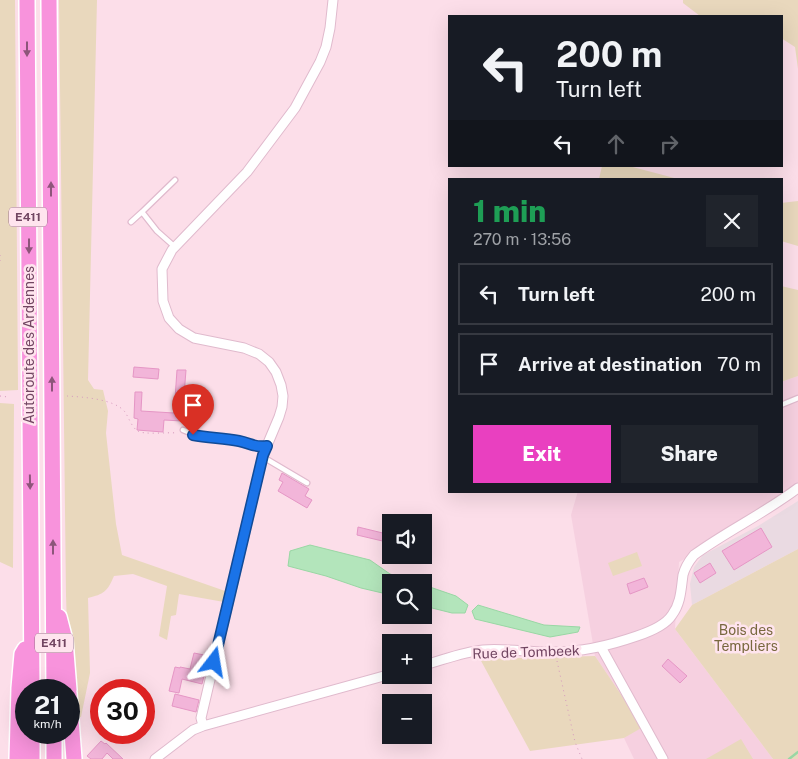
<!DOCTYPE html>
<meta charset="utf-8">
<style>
body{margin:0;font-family:"Public Sans",sans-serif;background:#20242c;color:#f1f3f6;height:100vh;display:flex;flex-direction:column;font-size:19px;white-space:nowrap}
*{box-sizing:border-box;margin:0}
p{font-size:16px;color:#9ea1a6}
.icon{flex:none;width:28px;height:28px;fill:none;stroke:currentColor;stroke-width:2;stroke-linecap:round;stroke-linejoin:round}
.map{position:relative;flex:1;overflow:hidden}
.side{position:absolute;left:448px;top:178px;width:335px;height:315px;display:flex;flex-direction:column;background:#171b24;border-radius:0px;box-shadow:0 5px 20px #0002}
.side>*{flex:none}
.guide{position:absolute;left:448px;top:15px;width:335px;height:152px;border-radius:0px;box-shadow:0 5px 20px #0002;background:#171b24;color:#f1f3f6;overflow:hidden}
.controls{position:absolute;left:382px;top:514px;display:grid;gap:10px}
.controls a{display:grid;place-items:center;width:50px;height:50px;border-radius:0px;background:#171b24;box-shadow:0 5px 20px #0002;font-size:25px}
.speed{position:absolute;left:15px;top:679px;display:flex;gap:10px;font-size:25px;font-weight:700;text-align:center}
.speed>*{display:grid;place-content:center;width:65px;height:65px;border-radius:50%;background:#171b24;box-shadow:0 5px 20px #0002;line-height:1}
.speed small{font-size:12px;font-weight:400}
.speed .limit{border:8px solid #d22;background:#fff;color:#111}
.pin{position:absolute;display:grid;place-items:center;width:42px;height:42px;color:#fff;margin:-51px -21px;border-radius:50% 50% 50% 0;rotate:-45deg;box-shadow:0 0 5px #0007}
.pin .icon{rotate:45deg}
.me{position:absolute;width:55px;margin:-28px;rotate:14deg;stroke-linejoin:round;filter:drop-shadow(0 0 4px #0008)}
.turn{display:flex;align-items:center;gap:18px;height:105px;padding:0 25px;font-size:22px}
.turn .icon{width:65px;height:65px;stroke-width:2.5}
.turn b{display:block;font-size:35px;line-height:42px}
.lanes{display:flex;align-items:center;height:48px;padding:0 25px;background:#0003;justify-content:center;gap:25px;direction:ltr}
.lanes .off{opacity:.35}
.round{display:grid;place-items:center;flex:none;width:52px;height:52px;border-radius:0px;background:#20242c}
.headline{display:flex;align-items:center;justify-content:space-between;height:85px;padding:0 25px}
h1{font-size:30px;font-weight:800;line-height:38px;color:#1e9e55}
.cta{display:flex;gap:10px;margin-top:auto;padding:10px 25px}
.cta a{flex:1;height:58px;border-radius:0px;background:#e940c0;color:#fff;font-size:20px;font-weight:800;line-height:58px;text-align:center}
.cta a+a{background:#20242c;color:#f1f3f6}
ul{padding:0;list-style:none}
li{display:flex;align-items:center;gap:15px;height:62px;margin:0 10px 8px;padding:0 15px;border:2px solid #363941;border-radius:0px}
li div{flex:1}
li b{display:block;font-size:19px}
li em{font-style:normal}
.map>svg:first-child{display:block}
</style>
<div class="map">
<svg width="798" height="759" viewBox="0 0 798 759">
<rect width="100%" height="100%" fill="#fcdee9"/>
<path fill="#f6d0e0" d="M798,376V492L746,526L679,562L675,629L773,759H634L624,738L642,726L595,656L571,515L578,491H781V382Z"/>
<path fill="#eadae2" d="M798,501V549L692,605L690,584L694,567L703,555L758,526Z"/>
<path fill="#e9d8bd" d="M0,0H15L18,390L0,391Z
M59,0H97L88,380L94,389L103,390L108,411L106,433L116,524L122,555L228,592L224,602L179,594L176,615L171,616L167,640L159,636L167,586L133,574L114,576C107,592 104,594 88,598L90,673L81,717L74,718L68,660L66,595Z
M683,0H798V69L795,47L781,38V16H700L683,3Z
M602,166H629L678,179H599Z
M798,201V246L781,241V203Z
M781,286L798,290V376L781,382Z
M0,403L14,404L13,568L0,562Z
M798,549V759H773L675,629L692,605Z
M637,552L642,566L613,576L608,563Z
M595,656L643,727L624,738L530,751L480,659Z
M741,739L753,759H706Z"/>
<path fill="#b3e5bb" stroke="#99d7a4" d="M310,545L370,560L390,574L417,582H391V595L361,588L326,576L288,566L290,551Z
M424,585L456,596L468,605L465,613H452L424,606Z
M478,605L544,625L580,627L578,632L550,637L475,619L472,611Z"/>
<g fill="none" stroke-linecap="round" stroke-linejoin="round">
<path stroke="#99d7a4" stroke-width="2.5" d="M789,759L798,752"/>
</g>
<path fill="#f2b5d9" stroke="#e596c5" d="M134,367L159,369L158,379L133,377Z
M177,370H186L182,421L164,420L163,432L137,430L138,419L134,418L135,392H142L141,411L174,413Z
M282,473L309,489L305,496L312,500L307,508L278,491L283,482L279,480Z
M358,527L391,535V543L357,535Z
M761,528L772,547L734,570L722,551Z
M710,563L716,573L700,583L694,573Z
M644,578L648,587L630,594L627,584Z
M194,653L209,656L202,684L182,679L179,693L169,691L175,667L180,668V667L190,669Z
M668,659L687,676L680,683L662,666Z
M175,694L199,700L196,712L172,706Z
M101,741L105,744L106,743L123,759H113L107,753L102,759H91L87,756Z"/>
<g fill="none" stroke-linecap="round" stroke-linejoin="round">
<defs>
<path id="lane" d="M131,222L142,212
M175,247L157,231L142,212L175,180
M781,405L798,398
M183,430C202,439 219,438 239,441C251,443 254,448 267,446
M263,457L307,483"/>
<path id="street" d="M601,647L663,759
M424,665C443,660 463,652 483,650C507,648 531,653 555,652C583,652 611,645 637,636C649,632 665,626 672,615C681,603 681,589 683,575C685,567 689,561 694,555C727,531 765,513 798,488
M203,726L201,718L263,455L279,417L282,407L283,396L281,385L276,372L269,362L259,354L244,348L194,338L179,329L169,318L163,301L162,269L172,250L247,172L295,108L320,62L326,47L330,28L333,0
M155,759L193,730L203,726L391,674"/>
<path id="highway" d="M27,0L32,690
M49,0L54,690
M59,617L65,640L69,690
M69,693L74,759
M32,732V759
M54,732V759
M17,759L19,688L22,654L25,649"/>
</defs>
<use href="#lane" stroke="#e0bacd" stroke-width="7"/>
<use href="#street" stroke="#e0bacd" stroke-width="11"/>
<use href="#highway" stroke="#fff" stroke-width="18"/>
<path stroke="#d699bd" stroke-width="1" stroke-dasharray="1 4" stroke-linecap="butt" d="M0,255V261
M0,396L8,397
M67,396C83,397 115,399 125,412C129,418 132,428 138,431C143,435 168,432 176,433
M557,661L575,742L582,759"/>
<use href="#lane" stroke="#fff" stroke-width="4.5"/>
<use href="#street" stroke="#fff" stroke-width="9"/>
<use href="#highway" stroke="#f893dc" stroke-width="15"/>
</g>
<defs><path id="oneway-solid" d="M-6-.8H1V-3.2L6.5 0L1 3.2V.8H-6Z" transform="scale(1.25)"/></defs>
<g fill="#8d557a">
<use href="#oneway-solid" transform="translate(27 49) rotate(90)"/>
<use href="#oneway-solid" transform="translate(51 189) rotate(-90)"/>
<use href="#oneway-solid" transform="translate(29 246) rotate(90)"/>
<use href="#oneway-solid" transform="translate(52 384) rotate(-90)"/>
<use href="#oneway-solid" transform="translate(30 482) rotate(89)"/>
<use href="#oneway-solid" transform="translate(53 547) rotate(-90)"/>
</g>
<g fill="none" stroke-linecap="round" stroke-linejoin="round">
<defs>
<path id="route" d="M193,435C208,438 223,438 239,441C250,443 254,448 267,446L263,455L214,662"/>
</defs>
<use href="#route" stroke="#114b97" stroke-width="12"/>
<use href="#route" stroke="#1a73e8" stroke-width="9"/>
</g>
<g text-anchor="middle" stroke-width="5" stroke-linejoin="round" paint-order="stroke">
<g fill="#ffe4ee" stroke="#9c758c" stroke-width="1">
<rect x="9" y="207.5" width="38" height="19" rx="4"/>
<rect x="35" y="633.5" width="38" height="19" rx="4"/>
</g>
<g font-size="12" font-weight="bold" fill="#724662">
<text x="28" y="221">E411</text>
<text x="54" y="647">E411</text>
</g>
<g font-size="14" fill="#724662" stroke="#ffe4ee">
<text transform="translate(29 345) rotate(-90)" y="5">Autoroute des Ardennes</text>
<text transform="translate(526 652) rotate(-2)" y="5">Rue de Tombeek</text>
</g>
<g font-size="14" fill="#78683e" stroke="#ffe4ee">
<text x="746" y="635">Bois des<tspan x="746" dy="16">Templiers</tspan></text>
</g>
</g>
</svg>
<div class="controls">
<a><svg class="icon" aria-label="sound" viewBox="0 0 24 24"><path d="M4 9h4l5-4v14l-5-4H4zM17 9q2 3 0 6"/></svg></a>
<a><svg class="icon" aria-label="search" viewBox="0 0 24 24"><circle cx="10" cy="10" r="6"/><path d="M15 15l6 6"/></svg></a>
<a>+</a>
<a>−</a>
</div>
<div class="speed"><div>21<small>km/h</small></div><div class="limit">30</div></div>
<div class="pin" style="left:193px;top:435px;background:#d93025"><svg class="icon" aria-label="arrive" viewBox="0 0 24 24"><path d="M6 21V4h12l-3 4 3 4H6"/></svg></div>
<svg class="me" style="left:214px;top:662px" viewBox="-20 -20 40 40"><path d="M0-17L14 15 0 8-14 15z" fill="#1a73e8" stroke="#fff" stroke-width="4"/></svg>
<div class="guide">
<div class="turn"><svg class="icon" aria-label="left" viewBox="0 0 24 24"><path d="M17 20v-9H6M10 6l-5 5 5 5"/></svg><div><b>200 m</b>Turn left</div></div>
<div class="lanes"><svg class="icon" aria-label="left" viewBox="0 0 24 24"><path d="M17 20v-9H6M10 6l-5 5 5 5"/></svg><svg class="icon off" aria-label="ahead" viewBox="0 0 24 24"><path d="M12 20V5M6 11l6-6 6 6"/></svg><svg class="icon off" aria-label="right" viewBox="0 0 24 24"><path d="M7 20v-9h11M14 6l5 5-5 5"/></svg></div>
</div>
<section class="side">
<div class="headline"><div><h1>1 min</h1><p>270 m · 13:56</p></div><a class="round"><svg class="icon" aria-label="close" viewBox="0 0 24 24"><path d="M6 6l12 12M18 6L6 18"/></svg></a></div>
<ul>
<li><svg class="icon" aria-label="left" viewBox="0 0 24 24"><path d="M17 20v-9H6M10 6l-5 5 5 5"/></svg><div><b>Turn left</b></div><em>200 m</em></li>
<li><svg class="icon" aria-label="arrive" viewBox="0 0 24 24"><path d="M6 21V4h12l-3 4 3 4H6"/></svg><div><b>Arrive at destination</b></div><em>70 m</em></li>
</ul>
<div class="cta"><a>Exit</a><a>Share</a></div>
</section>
</div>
